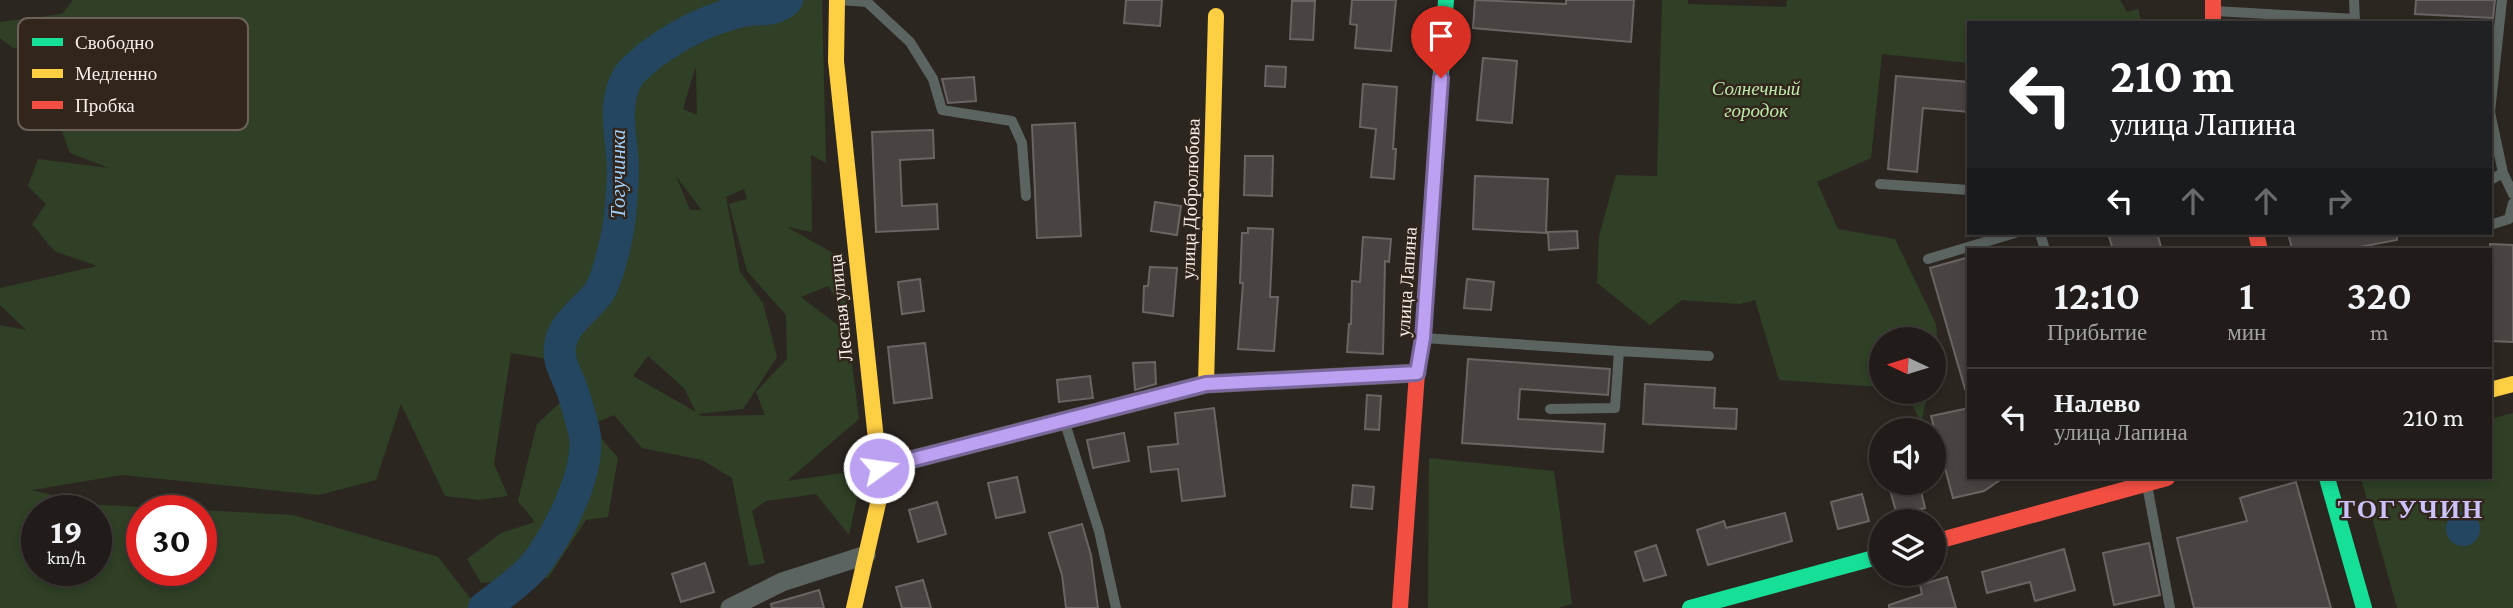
<!DOCTYPE html>
<html lang="ru">
<meta charset="utf-8">
<style>
body{margin:0;font-family:"Crimson Pro",serif;background:#2d2926;color:#f1f3f6;height:100vh;display:flex;flex-direction:column;font-size:26px;white-space:nowrap}
*{box-sizing:border-box;margin:0}
p{font-size:23px;color:#a2a1a2}
.icon{flex:none;width:38px;height:38px;fill:none;stroke:currentColor;stroke-width:2;stroke-linecap:round;stroke-linejoin:round}
.map{position:relative;flex:1;overflow:hidden}
.panel{position:absolute;left:1967px;top:248px;width:525px;height:231px;display:flex;flex-direction:column;background:#211c19;border-radius:0px;box-shadow:0 4px 10px #0003,0 0 0 2px #3e3a38}
.panel>*{flex:none}
.banner{position:absolute;left:1967px;top:21px;width:525px;height:214px;border-radius:0px;box-shadow:0 4px 10px #0003,0 0 0 2px #3e3a38;background:#202124;color:#fff;overflow:hidden}
.needle{width:46px;rotate:274deg}
.buttons{position:absolute;left:1869px;top:327px;display:grid;gap:14px}
.buttons a{display:grid;place-items:center;width:77px;height:77px;border-radius:50%;background:#211c19;box-shadow:0 4px 10px #0003,0 0 0 2px #3e3a38;font-size:35px}
.speed{position:absolute;left:21px;top:495px;display:flex;gap:14px;font-size:35px;font-weight:700;text-align:center}
.speed>*{display:grid;place-content:center;width:91px;height:91px;border-radius:50%;background:#211c19;box-shadow:0 4px 10px #0003,0 0 0 2px #3e3a38;line-height:1}
.speed small{font-size:18px;font-weight:400}
.speed .limit{border:10px solid #d22;background:#fff;color:#111}
.pin{position:absolute;display:grid;place-items:center;width:60px;height:60px;color:#fff;margin:-72px -30px;border-radius:50% 50% 50% 0;rotate:-45deg;box-shadow:0 0 7px #0007}
.pin .icon{rotate:45deg}
.me{position:absolute;width:77px;margin:-38px;rotate:76deg;stroke-linejoin:round;filter:drop-shadow(0 0 5px #0008)}
.turn{display:flex;align-items:center;gap:24px;height:147px;padding:0 28px;font-size:32px}
.turn .icon{width:91px;height:91px;stroke-width:2.5}
.turn b{display:block;font-size:49px;line-height:60px}
.lanes{display:flex;align-items:center;height:66px;padding:0 28px;background:#0003;justify-content:center;gap:35px;direction:ltr}
.lanes .off{opacity:.35}
.eta{display:flex;justify-content:space-evenly;align-items:center;height:119px;text-align:center}
.eta b{font-size:42px;font-weight:600;line-height:49px}
ul{padding:0;list-style:none}
li{display:flex;align-items:center;gap:21px;height:98px;padding:0 28px;border-top:2px solid #3e3a38}
li div{flex:1}
li b{display:block;font-size:26px}
li em{font-style:normal}
.map>svg:first-child{display:block}
</style>
<div class="map">
<svg width="2513" height="608" viewBox="0 0 2513 608">
<rect width="100%" height="100%" fill="#2c2621"/>
<path fill="#2f4026" fill-rule="evenodd" d="M73,0H822L826,163L811,155L812,232L787,227L840,257L848,317L828,286L801,297L848,333L859,419L787,481L863,470L849,535L816,494L766,501L752,511L765,563L749,566L732,478L702,460L642,448L614,415L590,425L618,458L608,517L586,520L548,578L481,583L467,559L501,533L535,522L518,501L537,424L564,399L548,359L511,353L494,464L508,496L479,500L445,496L401,404L376,480L319,495L122,475L32,490L85,504L293,515L438,557L478,608H0V325L26,330L0,305V288L97,266L54,251L32,224L46,204L28,186L38,159L109,168L70,153L58,121L68,93L70,47L13,48L0,38V22L62,14ZM695,68L696,69L697,115L683,109ZM676,176L701,209L700,210H690ZM744,189L747,199L729,204L747,271L786,315L787,359L756,392L765,415L702,416L698,414L743,409L777,357L763,303L740,272L726,197ZM648,356L684,388L696,412L633,376ZM37,511H96V570H37ZM142,511H201V570H142Z
M1662,0H1688V4L1786,7L1787,0H2120L2127,12L2138,9L2142,23H1969V63L1882,54L1871,158L1817,182L1838,229L1895,239L1936,324L1938,347L1934,366V340H1881V387L1779,380L1755,300L1740,304L1682,300L1650,325L1597,283L1599,236L1616,175L1657,176Z
M1906,392H1928L1921,423Z
M2513,413V608H2397L2361,478H2490V419Z
M1429,458L1554,471L1572,604L1558,608H1428Z"/>
<path fill="#244661" d="M2446 529a17 17 0 1 1 34 0a17 17 0 1 1-34 0Z"/>
<g fill="none" stroke-linecap="round" stroke-linejoin="round">
<path stroke="#244661" stroke-width="32" d="M484,608C500,595 519,583 533,567C557,539 595,465 583,427C579,414 576,399 571,387C565,371 556,359 561,341C566,321 587,309 599,292C609,276 618,234 620,216C621,200 623,184 623,168C622,138 611,103 629,75C634,68 642,63 648,57C677,35 707,19 743,11C760,7 773,13 787,0"/>
</g>
<path fill="#494342" stroke="#6a6564" stroke-width="2" d="M1126,0H1162L1160,26L1124,23Z
M1352,0H1396L1391,51L1355,48L1357,25L1350,24Z
M1475,0L1566,4V0H1634L1631,42L1473,28Z
M2416,0H2495L2493,18L2415,14Z
M1292,1H1315L1313,40L1290,39Z
M1483,58L1517,61L1512,123L1477,120Z
M1266,66L1286,67L1285,87L1265,86Z
M1896,76L1969,82V112L1923,108L1917,172L1888,169Z
M974,77L976,101L948,103L942,79Z
M1363,84L1397,87L1393,149H1396L1394,179L1371,177L1376,129L1360,127Z
M1075,123L1081,236L1037,238L1032,125Z
M933,130L934,158L900,160L902,206L937,204L938,229L876,232L872,132Z
M1245,156H1273L1272,196L1244,195Z
M1475,176L1548,179L1546,233L1473,229Z
M1155,202L1181,206L1177,235L1151,231Z
M1248,228L1273,229L1270,297H1278L1274,351L1238,349L1243,283H1240L1242,233H1248Z
M1577,231L1578,248L1549,250L1548,232Z
M2108,233H2157L2162,250H2113Z
M2288,233H2397V240L2344,250H2303L2302,247L2292,249Z
M1363,237L1391,239L1389,262L1385,261L1383,354L1347,352L1349,324H1351L1352,281L1360,282Z
M2490,244L2513,245V342L2490,341Z
M1969,257V389H1965L1930,268Z
M1150,267L1177,268L1173,316L1143,312L1144,286H1148Z
M920,279L924,311L902,314L898,282Z
M1467,279L1494,282L1491,310L1464,308Z
M925,343L932,398L894,403L888,347Z
M1468,359L1610,369L1608,395L1520,389L1518,419L1605,424L1603,452L1462,443Z
M1155,362L1156,384L1135,390L1133,363Z
M1090,376L1093,398L1059,402L1057,380Z
M1645,384L1715,388L1714,408L1737,409L1736,429L1643,424Z
M1367,395L1381,396L1379,430L1365,429Z
M1214,408L1225,496L1182,501L1178,469L1151,472L1148,447L1178,444L1175,413Z
M1969,408V478H2003L1984,491L1953,498L1931,416Z
M1124,433L1129,461L1093,468L1087,440Z
M1017,477L1025,512L996,518L988,483Z
M2296,482L2331,608H2194L2177,538L2247,521L2240,498Z
M1919,483L1925,508L1897,515L1890,490Z
M1353,485L1374,487L1372,509L1351,507Z
M1862,494L1869,521L1838,529L1831,502Z
M937,502L946,534L918,542L909,510Z
M1785,513L1792,541L1708,565L1697,530L1724,521L1726,528Z
M1082,524L1091,555L1098,608H1066L1062,575L1049,533Z
M2149,543L2160,595L2114,605L2103,553Z
M1656,545L1666,575L1644,581L1635,552Z
M2064,549L2075,590L2035,601L2030,582L1987,593L1982,572Z
M705,563L714,592L681,602L672,574Z
M1947,577L1956,608H1889V605L1922,594L1920,585Z
M923,580L931,608H902L896,587Z
M819,590L824,608H772L771,604Z"/>
<g fill="none" stroke-linecap="round" stroke-linejoin="round">
<path stroke="#5c6462" stroke-width="10" d="M840,0L867,2L910,42L933,79L942,110L1012,121L1022,143L1026,196
M2354,0L2355,22
M2502,0L2490,112L2503,173L2513,194
M2215,11L2355,19
M2490,180L2503,173
M1880,184L1969,190
M2490,225L2509,219L2513,203
M2040,233L2045,250
M1928,259L2015,233
M1424,338L1619,351L1615,408L1550,409
M1619,351L1709,356
M1064,420L1099,531L1116,608
M2147,485L2170,608"/>
<path stroke="#5c6462" stroke-width="19" d="M879,468L1206,384L1417,373
M730,608L782,582L866,555"/>
<path stroke="#16e098" stroke-width="16" d="M1430,233L1446,0
M2327,478L2364,608
M1690,608L1881,556"/>
<path stroke="#ffcf43" stroke-width="16" d="M837,0L836,61L879,468V499L854,608
M1206,384L1216,16
M2490,390L2513,384"/>
<path stroke="#f24e42" stroke-width="16" d="M2213,0V23
M2256,233L2260,250
M1934,542L2167,478
M1400,608L1417,373L1423,338L1430,233"/>
</g>
<g fill="none" stroke-linecap="round" stroke-linejoin="round">
<defs>
<path id="route" d="M879,468L1206,384L1417,373L1423,338L1441,78"/>
</defs>
<use href="#route" stroke="#7a689d" stroke-width="18"/>
<use href="#route" stroke="#bca0f2" stroke-width="12"/>
</g>
<g text-anchor="middle" stroke-width="5" stroke-linejoin="round" paint-order="stroke">
<g font-size="19" font-style="italic" fill="#bceaaa" stroke="#31251c">
<text x="1756" y="95">Солнечный<tspan x="1756" dy="22">городок</tspan></text>
</g>
<g font-size="19" fill="#f7efe9" stroke="#31251c">
<text transform="translate(1190 199) rotate(-88)" y="7">улица Добролюбова</text>
<text transform="translate(1406 282) rotate(-86)" y="7">улица Лапина</text>
<text transform="translate(840 308) rotate(-96)" y="7">Лесная улица</text>
</g>
<g font-size="21" font-style="italic" fill="#9dcef8" stroke="#31251c">
<text transform="translate(618 174) rotate(-90)" y="7">Тогучинка</text>
</g>
<g font-size="26" font-weight="bold" letter-spacing="2" fill="#ccc3fc" stroke="#31251c">
<text x="2411" y="518">ТОГУЧИН</text>
</g>
</g>
<rect x="18" y="18" width="230" height="112" rx="10" fill="#31251c" stroke="#6c625a" stroke-width="2"/>
<rect x="32" y="38" width="31" height="8" fill="#16e098"/>
<rect x="32" y="69" width="31" height="9" fill="#ffcf43"/>
<rect x="32" y="101" width="31" height="8" fill="#f24e42"/>
<g font-size="19" fill="#f7efe9">
<text x="75" y="49">Свободно</text>
<text x="75" y="80">Медленно</text>
<text x="75" y="112">Пробка</text>
</g>
</svg>
<div class="buttons">
<a><svg class="needle" viewBox="-14 -14 28 28"><path d="M0-13l5 13h-10z" fill="#e53935"/><path d="M0 13l5-13h-10z" fill="#a2a1a2"/></svg></a>
<a><svg class="icon" aria-label="sound" viewBox="0 0 24 24"><path d="M4 9h4l5-4v14l-5-4H4zM17 9q2 3 0 6"/></svg></a>
<a><svg class="icon" aria-label="layers" viewBox="0 0 24 24"><path d="M12 4l9 5-9 5-9-5zM3 14l9 5 9-5"/></svg></a>
</div>
<div class="speed"><div>19<small>km/h</small></div><div class="limit">30</div></div>
<div class="pin" style="left:1441px;top:78px;background:#d93025"><svg class="icon" aria-label="arrive" viewBox="0 0 24 24"><path d="M6 21V4h12l-3 4 3 4H6"/></svg></div>
<svg class="me" style="left:879px;top:468px" viewBox="-20 -20 40 40"><circle r="17" fill="#bca0f2" stroke="#fff" stroke-width="3"/><path d="M0-11L8 9 0 5-8 9z" fill="#fff"/></svg>
<div class="banner">
<div class="turn"><svg class="icon" aria-label="left" viewBox="0 0 24 24"><path d="M17 20v-9H6M10 6l-5 5 5 5"/></svg><div><b>210 m</b>улица Лапина</div></div>
<div class="lanes"><svg class="icon" aria-label="left" viewBox="0 0 24 24"><path d="M17 20v-9H6M10 6l-5 5 5 5"/></svg><svg class="icon off" aria-label="ahead" viewBox="0 0 24 24"><path d="M12 20V5M6 11l6-6 6 6"/></svg><svg class="icon off" aria-label="ahead" viewBox="0 0 24 24"><path d="M12 20V5M6 11l6-6 6 6"/></svg><svg class="icon off" aria-label="right" viewBox="0 0 24 24"><path d="M7 20v-9h11M14 6l5 5-5 5"/></svg></div>
</div>
<section class="panel">
<div class="eta">
<div><b>12:10</b><p>Прибытие</p></div>
<div><b>1</b><p>мин</p></div>
<div><b>320</b><p>m</p></div>
</div>
<ul>
<li><svg class="icon" aria-label="left" viewBox="0 0 24 24"><path d="M17 20v-9H6M10 6l-5 5 5 5"/></svg><div><b>Налево</b><p>улица Лапина</p></div><em>210 m</em></li>
</ul>
</section>
</div>
